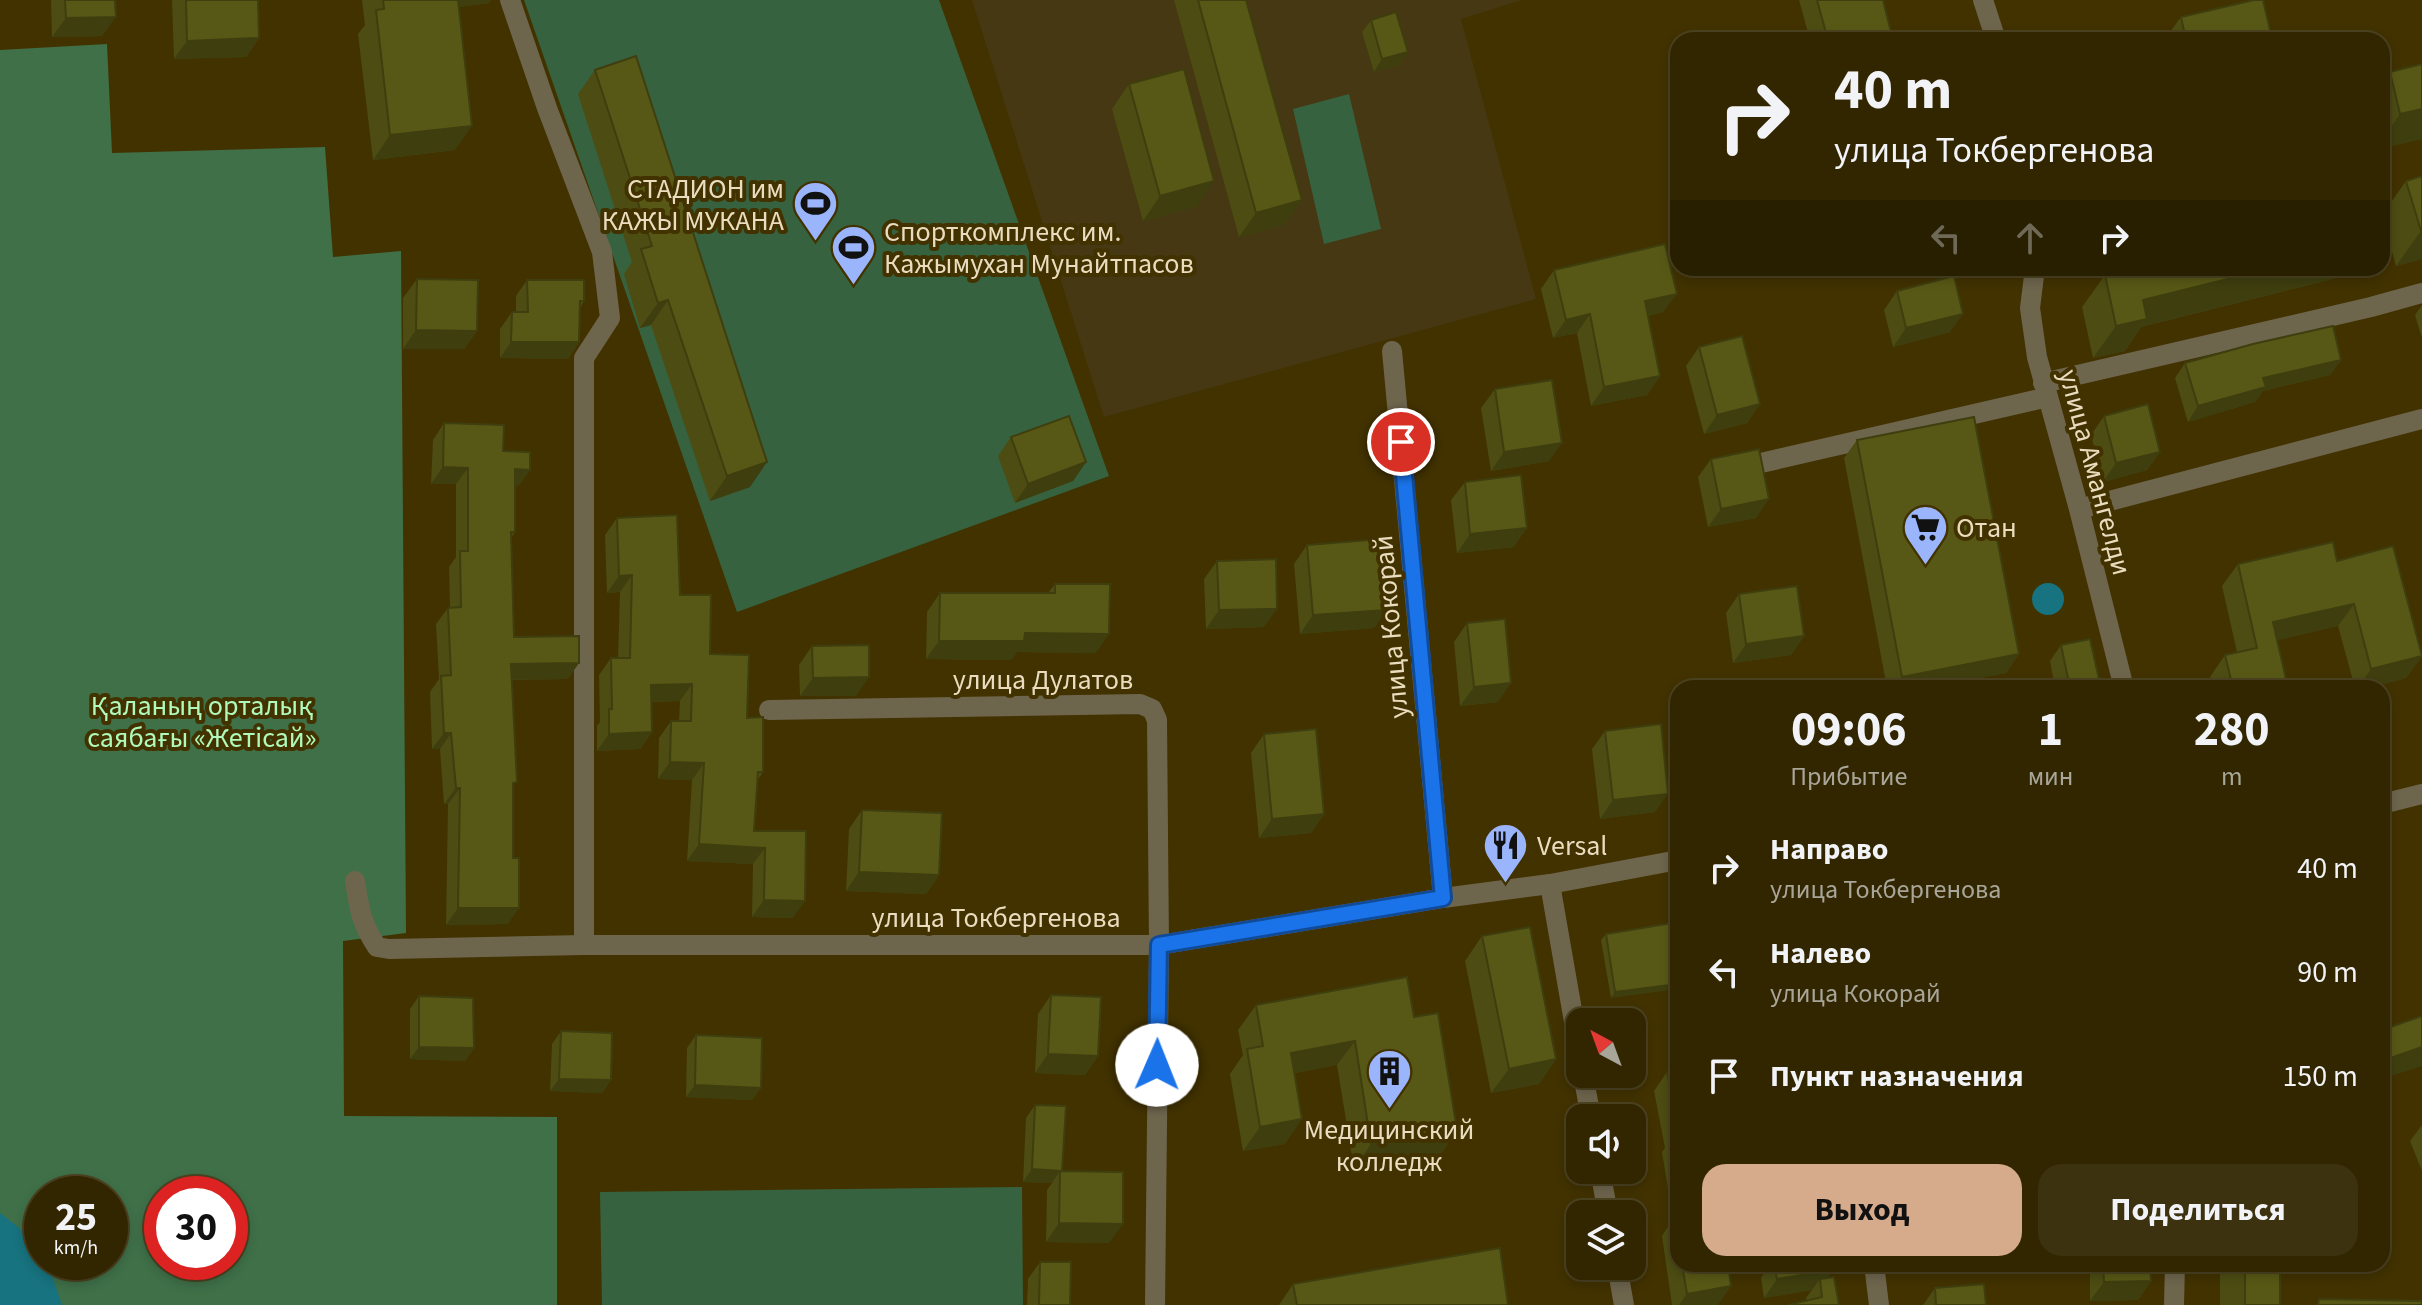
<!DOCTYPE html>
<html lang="ru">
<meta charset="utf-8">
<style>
body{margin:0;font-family:"Source Sans 3",sans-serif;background:#3d320f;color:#f1f3f6;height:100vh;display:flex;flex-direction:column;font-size:30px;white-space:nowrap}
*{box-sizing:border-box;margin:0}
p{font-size:26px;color:#a8a599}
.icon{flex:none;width:44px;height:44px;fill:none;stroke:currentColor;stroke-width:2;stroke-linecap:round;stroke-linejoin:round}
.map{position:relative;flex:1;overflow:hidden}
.sheet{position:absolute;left:1670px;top:680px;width:720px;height:592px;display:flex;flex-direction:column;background:#322600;border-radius:24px;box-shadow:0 4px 12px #0003,0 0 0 2px #4d4322}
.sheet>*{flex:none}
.banner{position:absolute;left:1670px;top:32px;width:720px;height:244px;border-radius:24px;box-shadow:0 4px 12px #0003,0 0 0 2px #4d4322;background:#322600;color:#f1f3f6;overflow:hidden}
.needle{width:52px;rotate:319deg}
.fabs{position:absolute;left:1566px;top:1008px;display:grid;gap:16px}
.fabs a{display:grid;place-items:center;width:80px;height:80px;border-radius:16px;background:#322600;box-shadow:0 4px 12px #0003,0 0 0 2px #4d4322;font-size:40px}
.speed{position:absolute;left:24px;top:1176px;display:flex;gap:16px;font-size:40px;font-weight:700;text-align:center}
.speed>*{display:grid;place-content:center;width:104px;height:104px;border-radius:50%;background:#322600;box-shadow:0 4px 12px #0003,0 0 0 2px #4d4322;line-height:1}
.speed small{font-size:20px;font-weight:400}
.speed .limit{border:12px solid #d22;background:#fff;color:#111}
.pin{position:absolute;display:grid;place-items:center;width:68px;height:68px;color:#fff;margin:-34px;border:4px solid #fff;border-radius:50%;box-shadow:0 2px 8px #0007}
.me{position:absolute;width:88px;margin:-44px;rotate:1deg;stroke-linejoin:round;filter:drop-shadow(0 0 6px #0008)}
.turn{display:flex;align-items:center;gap:28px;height:168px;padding:0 32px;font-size:36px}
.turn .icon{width:104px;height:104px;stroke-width:2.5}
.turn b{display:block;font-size:56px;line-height:68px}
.lanes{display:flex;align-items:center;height:76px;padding:0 32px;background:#0003;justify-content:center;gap:40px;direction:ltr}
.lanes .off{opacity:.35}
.eta{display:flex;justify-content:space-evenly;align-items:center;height:136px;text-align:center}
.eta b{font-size:48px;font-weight:700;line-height:56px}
.cta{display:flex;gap:16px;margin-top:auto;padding:16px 32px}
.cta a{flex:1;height:92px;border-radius:24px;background:#d6ab8b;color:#111;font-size:32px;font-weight:700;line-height:92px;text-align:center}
.cta a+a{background:#3d320f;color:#f1f3f6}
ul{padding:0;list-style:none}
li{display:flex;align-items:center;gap:24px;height:104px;padding:0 32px}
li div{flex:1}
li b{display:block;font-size:30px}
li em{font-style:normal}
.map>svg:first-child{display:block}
</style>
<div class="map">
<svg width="2422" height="1305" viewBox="0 0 2422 1305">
<rect width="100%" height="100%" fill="#423200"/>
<path fill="#463812" d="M972,0H1522L1461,19L1536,299L1104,417Z"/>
<path fill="#37623f" d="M524,0H939L1109,476L737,612Z
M1349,94L1381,229L1324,244L1293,109Z
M1022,1187L1023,1305H602L600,1192Z"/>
<path fill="#3f7048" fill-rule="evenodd" d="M107,44L112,153L325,147L333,257L401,251L406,933L343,941L344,1116L557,1117V1305H0V50ZM42,1194H110V1262H42ZM162,1194H230V1262H162Z"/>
<path fill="#17737f" d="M2032 599a16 16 0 1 1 32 0a16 16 0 1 1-32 0Z
M0,1213C15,1225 40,1241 42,1262L48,1264L62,1305H0Z"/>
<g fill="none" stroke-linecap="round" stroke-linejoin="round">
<path stroke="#6e654d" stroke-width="20" d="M510,0L547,108L602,252L610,318L584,358V945
M1983,0L1996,40
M2035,268L2030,308L2037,357L2079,509L2124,688
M1392,351L1443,898
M2043,383L2371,307L2422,293
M1761,463L2048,397
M2079,509L2422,419
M769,710L1140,704L1152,709L1157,720L1159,945L1155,1305
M2382,804L2422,794
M355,881C359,908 361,923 377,947L389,949L584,945H1159L1443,898L1550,884L1678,860
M1550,884L1580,1056
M1583,1074L1591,1118
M1600,1170L1608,1214
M1874,1264L1879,1305
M1617,1266L1624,1305
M2174,1305L2175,1264"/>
</g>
<path fill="#4c4c13" d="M51,0H115L102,36L52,37Z
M172,0H258L259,38L246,57L174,59Z
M362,0H491L489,3L459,7L455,150L373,160L358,34L365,25Z
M1174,0H1246L1302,200L1284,225L1239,237Z
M1799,0H1883L1893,40H1810Z
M2181,17L2267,40H2164Z
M1371,20L1408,52L1399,65L1374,72L1362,32Z
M595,70L750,487L710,501L651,325L640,328L624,274L632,262L578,94Z
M2390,72L2422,139L2382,148V84Z
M1129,84L1197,206L1143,221L1112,109Z
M2422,176V259L2396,266L2382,215L2406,181Z
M1554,270L1663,312L1648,316L1660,376L1647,395L1591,406L1577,333L1553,338L1541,289Z
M2105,275L2333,279L2141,327L2125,351L2093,358L2082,307Z
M417,279L477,331L464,349H403V298Z
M527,280L584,301L580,308L579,342L568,359L500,358V329L512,312H516V296Z
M1897,291L1950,332L1893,347L1884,310Z
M2422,305V338L2415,315Z
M1699,347L1760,404L1747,423L1704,434L1686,366Z
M2341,360L2330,375L2263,391L2255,402L2188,422L2175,378L2185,363Z
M1495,389L1549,461L1491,471L1481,408Z
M2104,416L2160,452L2147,470L2103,482L2091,435Z
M444,423L503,451L530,470L518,486H515V532L511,538L514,637L568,679L512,680L513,789L508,924L446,925L448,804H444L440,749H432L430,692L439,679L436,624L448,608H450L449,567L456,557V484H431L433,440Z
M1011,437L1086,462L1073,481L1015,503L998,456Z
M1857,440L2019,654L2006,673L1928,688H1887L1844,458Z
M1711,459L1756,518L1708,527L1698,477Z
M1465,482L1514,547L1457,553L1451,500Z
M617,518L680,595L710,654L747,718L763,772L757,781L754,831H806L793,918L752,917L753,864L687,861L692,780L658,779L659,738L671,721H679L680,701L651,702L652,732L640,749L597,751V726L600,722L599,675L611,658H618L620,592L607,593L605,535Z
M1307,545L1387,610L1374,628L1300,634L1294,564Z
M1217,561L1264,627L1206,629L1204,579Z
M2337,561L2422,656L2406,678L2369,688H2355L2338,626L2277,640L2288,688H2212L2210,677L2225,655L2237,652L2222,586L2238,564Z
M1055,584L1096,653L1017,652L1011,660L926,659L927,612L940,593H1048Z
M1739,594L1804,636L1791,655L1733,663L1726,613Z
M1467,623L1498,702L1460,706L1454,642Z
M2061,645L2101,688H2055L2050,661Z
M812,646L856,696H800L799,665Z
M1605,731L1655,812L1600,819L1592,749Z
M1264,734L1324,814L1311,833L1259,838L1251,753Z
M862,810L939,875L926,894L846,891L849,829Z
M1678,922L1611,998L1601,940L1606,934Z
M1482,936L1556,1059L1539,1084L1491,1093L1465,961Z
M1051,995L1098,1056L1085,1075L1035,1073L1038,1014Z
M419,996L474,1048L465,1061L410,1059V1009Z
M1256,1005L1414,1017L1457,1130L1440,1155L1354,1169L1337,1065L1295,1073L1285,1144L1243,1151L1230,1074L1243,1055L1238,1030Z
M561,1031L611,1080L602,1093L550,1091L552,1044Z
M696,1035L752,1100L686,1097L687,1048Z
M1678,1070V1264H1728L1718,1305H1672L1662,1236L1673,1219L1662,1152L1665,1148L1654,1091L1667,1072Z
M1035,1105L1062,1171L1109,1243L1046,1242L1047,1190L1052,1183L1023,1182L1026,1118Z
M2422,1125V1171L2410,1141Z
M1040,1262L1070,1305H1027L1028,1279Z
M1770,1264H1832L1828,1278L1839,1305L1807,1301L1806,1298L1812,1290L1764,1298L1761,1278Z
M2090,1264H2150L2151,1281L2138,1300L2090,1301Z
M2220,1264H2280V1305H2220Z
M1293,1284L1508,1305H1279Z
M1935,1288L1986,1305H1923Z"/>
<path fill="#3e3e0f" d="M445,0H491L489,3L439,10Z
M116,17L102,36L52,37L66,18Z
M2271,34L2267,40H2245Z
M259,38L246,57L174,59L187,41Z
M1408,52L1399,65L1374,72L1382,59Z
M2422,109V139L2382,148V140L2400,114Z
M472,126L455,150L373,160L390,135Z
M1214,181L1197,206L1143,221L1160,196Z
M1302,200L1284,225L1239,237L1256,213Z
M2422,230V259L2396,266L2421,231Z
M2272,268H2341L2333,279L2141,327L2125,351L2093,358L2116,326L2143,300Z
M1677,294L1663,312L1632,320L1645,301Z
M668,300L651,325L640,328L658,303Z
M1590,314L1577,333L1553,338L1566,320Z
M1963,314L1950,332L1893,347L1906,328Z
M416,330L477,331L464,349H403Z
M511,342H579L568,359L500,358Z
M2341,360L2330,375L2263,391L2255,402L2188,422L2198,406L2263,378Z
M1660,376L1647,395L1591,406L1604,387Z
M1760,404L1747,423L1704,434L1717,415Z
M1562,443L1549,461L1491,471L1504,452Z
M2160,452L2147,470L2103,482L2116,463Z
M767,462L750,487L710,501L727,476Z
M1086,462L1073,481L1015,503L1028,484Z
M443,467L468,468L456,484H431Z
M515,469L530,470L518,486H504Z
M1769,499L1756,518L1708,527L1721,509Z
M1527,528L1514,547L1457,553L1470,534Z
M632,575L620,592L607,593L619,576Z
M2354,604L2338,626L2258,645L2273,622Z
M1277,609L1264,627L1206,629L1219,610Z
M1387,610L1374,628L1300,634L1313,615Z
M1025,633L1109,634L1096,653L1017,652L1011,660L926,659L939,641Z
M1804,636L1791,655L1733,663L1746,644Z
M2019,654L2006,673L1928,688H1894L1902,677Z
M2422,656L2406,678L2369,688H2358L2371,669Z
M579,663L568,679L499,680L511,664Z
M869,677L856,696H800L813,678Z
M1511,683L1498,702L1460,706L1474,687Z
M692,684L680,701L639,702L651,685Z
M652,732L640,749L597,751L609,734Z
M444,733H451L440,749H432Z
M670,762L704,763L692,780L658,779Z
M456,788H460L448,804H444Z
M1668,794L1655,812L1600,819L1613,800Z
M1324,814L1311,833L1259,838L1272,819Z
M699,844L765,848L753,864L687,861Z
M859,872L939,875L926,894L846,891Z
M764,900L805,901L793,918L752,917Z
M458,908H519L508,924L446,925Z
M1678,984V989L1611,998L1615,992Z
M1355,1041L1337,1065L1274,1077L1291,1053Z
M419,1047L474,1048L465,1061L410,1059Z
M2422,1047V1066L2382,1079V1061Z
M1048,1054L1098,1056L1085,1075L1035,1073Z
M1556,1059L1539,1084L1491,1093L1509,1069Z
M559,1079L611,1080L602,1093L550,1091Z
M695,1085L761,1088L752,1100L686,1097Z
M1302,1119L1285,1144L1243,1151L1260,1127Z
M1457,1130L1440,1155L1354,1169L1371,1144Z
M1032,1169L1062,1171H1060L1052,1183L1023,1182Z
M1059,1223L1123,1224L1109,1243L1046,1242Z
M1833,1270L1821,1288L1820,1279L1812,1290L1764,1298L1777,1279Z
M2151,1281L2138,1300L2090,1301L2104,1282Z
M1731,1286L1718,1305H1679L1687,1294Z"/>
<path fill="#585816" stroke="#3e3e0f" stroke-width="2" d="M65,0H115L116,17L66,18Z
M186,0H258L259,38L187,41Z
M383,0H458L472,126L390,135L376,10L384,9Z
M1198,0H1246L1302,200L1256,213Z
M1817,0H1883L1893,40H1828Z
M2254,0H2263L2271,34L2245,40H2186L2181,17Z
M1396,12L1408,52L1382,59L1371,20Z
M636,56L767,462L727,476L668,300L658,303L641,249L652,246L595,70Z
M2422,64V109L2400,114L2390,72Z
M1184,69L1214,181L1160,196L1129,84Z
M2422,176V230L2421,231L2406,181Z
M1665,244L1677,294L1645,301L1660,376L1604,387L1590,314L1566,320L1554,270Z
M2135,268H2272L2143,300L2147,319L2116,326L2105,275Z
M1954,276L1963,314L1906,328L1897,291Z
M417,279L478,280L477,331L416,330Z
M527,280H584V301H580L579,342H511L512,312H528Z
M2333,326L2341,360L2263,378L2266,387L2198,406L2185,363L2253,344Z
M1742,336L1760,404L1717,415L1699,347Z
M1552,380L1562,443L1504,452L1495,389Z
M2148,404L2160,452L2116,463L2104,416Z
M1069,416L1086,462L1028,484L1011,437Z
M1974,417L2019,654L1902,677L1857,440Z
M444,423L504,425L503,451L530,452V470L515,469V532H511L514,637L579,636V663L511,664L517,782L513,783V858H519V908H458L460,788H456L451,733H444L441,676L451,675L448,608L461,607L460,551H468V468L443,467Z
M1759,449L1769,499L1721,509L1711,459Z
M1521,475L1527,528L1470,534L1465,482Z
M677,515L680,595H711L710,654L749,655L747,718L763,717V772H758L754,831H806L805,901L764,900L765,848L699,844L704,763L670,762L671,721H691L692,684L651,685L652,732L609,734V709H612L611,658H630L632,575L619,576L617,518Z
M1382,539L1387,610L1313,615L1307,545Z
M2333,542L2337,561L2393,546L2422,656L2371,669L2354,604L2273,622L2288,688H2233L2225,655L2257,648L2238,564Z
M1276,559L1277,609L1219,610L1217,561Z
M1055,584H1110L1109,634L1025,633L1024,641H939L940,593H1055Z
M1797,586L1804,636L1746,644L1739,594Z
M1505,619L1511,683L1474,687L1467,623Z
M2090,639L2101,688H2070L2061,645Z
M869,645V677L813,678L812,646Z
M1661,724L1668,794L1613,800L1605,731Z
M1316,729L1324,814L1272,819L1264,734Z
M862,810L942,813L939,875L859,872Z
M1678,922V984L1615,992L1606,934Z
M1530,927L1556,1059L1509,1069L1482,936Z
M1407,977L1414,1017L1438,1013L1457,1130L1371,1144L1355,1041L1291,1053L1302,1119L1260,1127L1247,1049L1263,1046L1256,1005Z
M1051,995L1101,997L1098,1056L1048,1054Z
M419,996L473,998L474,1048L419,1047Z
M2422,1016V1047L2382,1061V1030Z
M561,1031L612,1033L611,1080L559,1079Z
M696,1035L762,1038L761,1088L695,1085Z
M1678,1070V1130L1667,1072Z
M1035,1105L1066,1106L1062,1171L1032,1169Z
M1060,1171L1123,1172V1224L1059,1223Z
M1678,1216V1238L1675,1217Z
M1500,1248L1508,1305H1297L1293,1284Z
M1040,1262H1071L1070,1305H1039Z
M1682,1264H1728L1731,1286L1687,1294Z
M1774,1264H1832L1833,1270L1777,1279Z
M2103,1264H2150L2151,1281L2104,1282Z
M2245,1264H2280V1305H2245Z
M1834,1277L1839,1305H1788L1822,1297L1820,1279Z
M1984,1284L1986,1305H1936L1935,1288Z
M2319,1299L2422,1301V1305H2318Z"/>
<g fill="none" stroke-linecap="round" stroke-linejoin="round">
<defs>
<path id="route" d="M1157,1065L1159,945L1443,898L1401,442"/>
</defs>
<use href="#route" stroke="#114b97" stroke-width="20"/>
<use href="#route" stroke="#1a73e8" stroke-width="14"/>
</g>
<defs>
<symbol id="stadium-pin" viewBox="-11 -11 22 30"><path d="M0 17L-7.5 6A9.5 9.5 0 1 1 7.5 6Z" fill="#9bb5fd" stroke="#423200"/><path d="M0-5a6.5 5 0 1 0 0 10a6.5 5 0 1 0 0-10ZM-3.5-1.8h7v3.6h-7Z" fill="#111"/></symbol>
<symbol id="supermarket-pin" viewBox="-11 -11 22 30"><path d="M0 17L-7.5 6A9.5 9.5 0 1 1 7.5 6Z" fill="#9bb5fd" stroke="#423200"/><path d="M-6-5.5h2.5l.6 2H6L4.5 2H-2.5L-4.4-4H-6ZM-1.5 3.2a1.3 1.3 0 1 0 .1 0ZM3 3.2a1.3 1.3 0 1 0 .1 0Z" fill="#111"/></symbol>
<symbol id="restaurant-pin" viewBox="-11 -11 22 30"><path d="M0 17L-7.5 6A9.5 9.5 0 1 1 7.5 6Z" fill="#9bb5fd" stroke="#423200"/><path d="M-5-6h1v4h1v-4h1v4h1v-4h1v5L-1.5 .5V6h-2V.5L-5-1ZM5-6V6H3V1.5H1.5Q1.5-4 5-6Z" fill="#111"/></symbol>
<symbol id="building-pin" viewBox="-11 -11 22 30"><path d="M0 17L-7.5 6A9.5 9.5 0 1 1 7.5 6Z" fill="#9bb5fd" stroke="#423200"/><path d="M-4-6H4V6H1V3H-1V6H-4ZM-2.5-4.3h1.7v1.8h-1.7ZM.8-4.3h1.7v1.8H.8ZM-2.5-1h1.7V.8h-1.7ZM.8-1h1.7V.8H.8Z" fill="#111"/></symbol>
</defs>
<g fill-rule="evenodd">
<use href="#stadium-pin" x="790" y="178" width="51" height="69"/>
<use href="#stadium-pin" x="828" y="222" width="51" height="69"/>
<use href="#supermarket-pin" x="1900" y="502" width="51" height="69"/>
<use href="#restaurant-pin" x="1480" y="820" width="51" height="69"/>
<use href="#building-pin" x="1364" y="1046" width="51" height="69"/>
</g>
<g text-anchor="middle" stroke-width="8" stroke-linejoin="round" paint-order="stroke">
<g font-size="28" fill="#eaddbf" stroke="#423200" text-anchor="start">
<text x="784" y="198" text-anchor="end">СТАДИОН им<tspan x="784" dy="32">КАЖЫ МУКАНА</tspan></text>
<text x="884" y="241">Спорткомплекс им.<tspan x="884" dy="32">Кажымухан Мунайтпасов</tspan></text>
<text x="1956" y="537">Отан</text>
<text x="1537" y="855">Versal</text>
<text x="1389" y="1139" text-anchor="middle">Медицинский<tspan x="1389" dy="32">колледж</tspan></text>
</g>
<g font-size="28" fill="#eaddbf" stroke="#423200">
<text transform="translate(2096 472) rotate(75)" y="10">улица Амангелди</text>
<text transform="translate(1390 627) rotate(-95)" y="10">улица Кокорай</text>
<text x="1043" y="689">улица Дулатов</text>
<text x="996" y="927">улица Токбергенова</text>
</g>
<g font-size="28" fill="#aff9bb" stroke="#423200">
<text x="202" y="715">Қаланың орталық<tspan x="202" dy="32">саябағы «Жетісай»</tspan></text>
</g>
</g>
</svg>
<div class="fabs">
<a><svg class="needle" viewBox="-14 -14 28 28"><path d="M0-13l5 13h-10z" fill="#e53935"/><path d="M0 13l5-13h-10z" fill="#a8a599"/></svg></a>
<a><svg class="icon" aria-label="sound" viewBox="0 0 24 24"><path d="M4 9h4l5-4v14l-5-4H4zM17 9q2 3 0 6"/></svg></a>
<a><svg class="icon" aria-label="layers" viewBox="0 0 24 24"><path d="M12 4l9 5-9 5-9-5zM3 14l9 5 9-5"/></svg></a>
</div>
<div class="speed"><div>25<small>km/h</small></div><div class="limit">30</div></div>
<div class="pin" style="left:1401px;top:442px;background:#d93025"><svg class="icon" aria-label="arrive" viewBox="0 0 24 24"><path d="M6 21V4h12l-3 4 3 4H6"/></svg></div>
<svg class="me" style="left:1157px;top:1065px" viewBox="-20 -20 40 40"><circle r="19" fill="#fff"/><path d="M0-13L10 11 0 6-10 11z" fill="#1a73e8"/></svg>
<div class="banner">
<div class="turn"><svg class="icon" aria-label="right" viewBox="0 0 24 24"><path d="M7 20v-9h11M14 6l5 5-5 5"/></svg><div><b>40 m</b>улица Токбергенова</div></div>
<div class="lanes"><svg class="icon off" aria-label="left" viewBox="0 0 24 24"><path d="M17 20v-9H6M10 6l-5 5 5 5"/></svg><svg class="icon off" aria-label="ahead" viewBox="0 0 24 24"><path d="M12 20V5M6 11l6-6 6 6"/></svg><svg class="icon" aria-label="right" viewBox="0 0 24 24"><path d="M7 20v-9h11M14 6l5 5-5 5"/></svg></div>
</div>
<section class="sheet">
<div class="eta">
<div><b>09:06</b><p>Прибытие</p></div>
<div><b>1</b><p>мин</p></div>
<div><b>280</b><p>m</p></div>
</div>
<ul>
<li><svg class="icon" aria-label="right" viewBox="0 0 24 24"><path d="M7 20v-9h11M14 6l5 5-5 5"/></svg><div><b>Направо</b><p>улица Токбергенова</p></div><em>40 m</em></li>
<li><svg class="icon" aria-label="left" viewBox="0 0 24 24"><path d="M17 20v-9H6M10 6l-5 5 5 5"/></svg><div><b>Налево</b><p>улица Кокорай</p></div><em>90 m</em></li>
<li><svg class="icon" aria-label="arrive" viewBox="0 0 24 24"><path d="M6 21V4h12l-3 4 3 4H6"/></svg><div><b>Пункт назначения</b></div><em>150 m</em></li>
</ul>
<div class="cta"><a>Выход</a><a>Поделиться</a></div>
</section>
</div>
